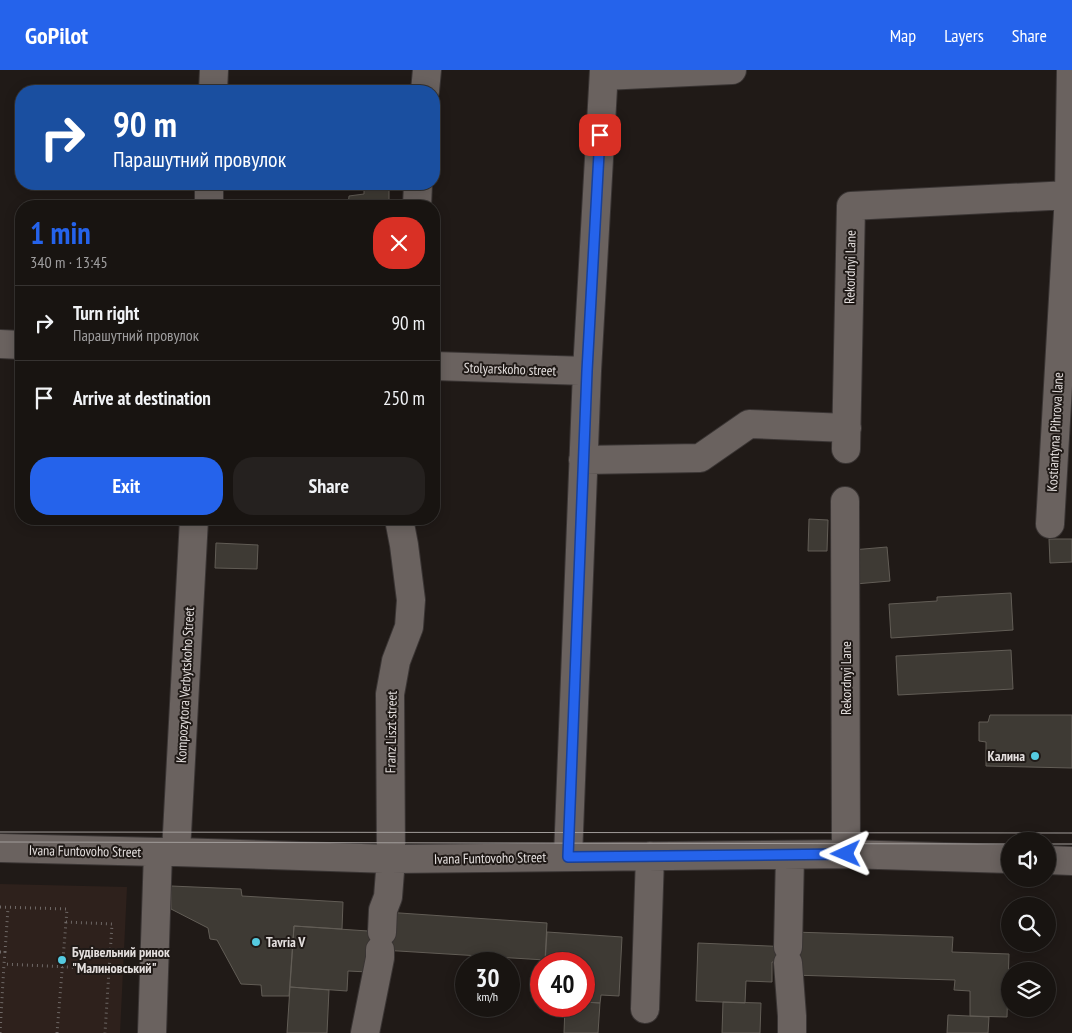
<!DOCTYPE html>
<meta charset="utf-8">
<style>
body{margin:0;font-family:"PT Sans Narrow",sans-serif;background:#25211f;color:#f1f3f6;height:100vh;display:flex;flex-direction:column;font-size:19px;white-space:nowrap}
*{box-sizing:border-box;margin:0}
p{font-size:16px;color:#9f9e9f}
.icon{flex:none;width:28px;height:28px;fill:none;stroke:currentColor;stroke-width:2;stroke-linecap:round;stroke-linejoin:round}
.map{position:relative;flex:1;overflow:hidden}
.panel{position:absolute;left:15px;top:130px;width:425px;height:325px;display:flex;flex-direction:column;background:#181411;border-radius:20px;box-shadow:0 2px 12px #0003,0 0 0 1px #363331}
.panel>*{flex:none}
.guide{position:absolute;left:15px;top:15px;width:425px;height:105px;border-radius:20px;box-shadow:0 2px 12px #0003,0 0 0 1px #363331;background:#1a4fa0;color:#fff;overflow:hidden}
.tools{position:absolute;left:1001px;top:762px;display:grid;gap:10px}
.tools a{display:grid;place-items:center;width:55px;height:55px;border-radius:50%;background:#181411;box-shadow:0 2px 12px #0003,0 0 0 1px #363331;font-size:25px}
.speed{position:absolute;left:455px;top:882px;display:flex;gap:10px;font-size:25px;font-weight:700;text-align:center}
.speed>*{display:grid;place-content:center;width:65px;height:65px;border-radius:50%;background:#181411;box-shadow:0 2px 12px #0003,0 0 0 1px #363331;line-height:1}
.speed small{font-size:12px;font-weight:400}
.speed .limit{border:8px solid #d22;background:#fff;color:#111}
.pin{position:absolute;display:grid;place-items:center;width:42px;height:42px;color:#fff;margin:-21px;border-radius:10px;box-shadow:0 2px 8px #0006}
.me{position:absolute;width:55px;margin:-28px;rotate:269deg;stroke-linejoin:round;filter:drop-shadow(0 0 4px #0008)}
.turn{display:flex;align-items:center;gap:18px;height:105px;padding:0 15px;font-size:22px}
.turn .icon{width:65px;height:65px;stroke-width:2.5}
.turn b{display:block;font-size:35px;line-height:42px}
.round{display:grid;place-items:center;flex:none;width:52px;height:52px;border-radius:20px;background:#25211f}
.overview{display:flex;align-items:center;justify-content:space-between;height:85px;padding:0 15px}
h1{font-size:30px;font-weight:700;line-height:38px;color:#2563eb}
.action{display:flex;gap:10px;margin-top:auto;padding:10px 15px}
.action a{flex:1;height:58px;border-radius:20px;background:#2563eb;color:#fff;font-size:20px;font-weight:700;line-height:58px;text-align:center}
.action a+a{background:#25211f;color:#f1f3f6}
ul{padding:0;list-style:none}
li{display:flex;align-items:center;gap:15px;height:75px;padding:0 15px;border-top:1px solid #363331}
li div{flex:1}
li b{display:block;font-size:19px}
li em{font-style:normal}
header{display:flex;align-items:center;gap:30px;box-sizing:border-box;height:70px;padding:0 25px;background:#2563eb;color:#fff}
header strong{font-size:24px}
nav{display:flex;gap:28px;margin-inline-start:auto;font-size:18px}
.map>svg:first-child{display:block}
</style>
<header>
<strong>GoPilot</strong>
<nav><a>Map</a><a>Layers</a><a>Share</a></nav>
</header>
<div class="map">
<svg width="1072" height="963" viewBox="0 0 1072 963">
<rect width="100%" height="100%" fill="#201a17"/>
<path fill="#2e211c" d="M0,814L127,817L120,963H0Z"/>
<path fill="#3e3a34" stroke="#625d56" d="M364,114H389V133L375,132L370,136H348L349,126L364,124Z
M809,449L828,450L827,481H808Z
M1049,469H1072V492L1050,493Z
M216,473L258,475L257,499L215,498Z
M887,477L890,511L855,514L852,480Z
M1011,523L1013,560L891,568L889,534L937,531V527Z
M1011,580L1013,619L898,625L896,586Z
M990,645H1072V698L986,696V672L979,671V652H988Z
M171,816L241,819L242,826L343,832L342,859L294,856L289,926H262L261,915L241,914L217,870L210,869L208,858L171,839Z
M385,842L547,853L545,890L382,880Z
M294,856L383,862L368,902L348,901L347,921L290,917Z
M547,862L622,867L619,926L601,925L600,933L584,932V894H545Z
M793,862L953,867L952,882L1009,884L1007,947L970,946V921L954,920L955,910L792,905Z
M698,873L792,877V893L772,892V912L746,911L745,933L696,931Z
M290,917L329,920L327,963H287Z
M584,932L600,933L598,963H564L565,936H584Z
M723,932L761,933L760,963H722Z
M948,945L989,947L988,963H947Z"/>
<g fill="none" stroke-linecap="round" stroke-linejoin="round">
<defs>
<path id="minor" d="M604,6L732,0
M213,21L214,0
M425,21L427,0
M209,136V114
M417,136L418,114
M0,274L21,275
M434,296L587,301
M846,379L851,136L1069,125
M583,390L700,388L749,354L847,358
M845,431L846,784
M1050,454L1069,125L1071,0
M0,778L158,782H176L391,789L846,784L1010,789
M176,782L194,449
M568,787L587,301L604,0
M1048,790L1072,791
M382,862L383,840L388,827L391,789L390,624L396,591L409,557L411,530L404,475L399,449
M788,877L790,785
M788,893L792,946V963
M645,939L650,786
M152,963L158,782
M365,963L380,888V880"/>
</defs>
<use href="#minor" stroke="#3a3534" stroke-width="30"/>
<path stroke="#6e6866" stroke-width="3" stroke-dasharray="1 4" stroke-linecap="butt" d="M0,837L67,839L66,852L112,854L105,963
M0,882H5L4,894L109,899
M5,882L8,838
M0,963L4,894
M57,963L66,852"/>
<use href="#minor" stroke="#6a625f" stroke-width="28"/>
<path stroke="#a29d9b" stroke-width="1" d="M0,762L1072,763
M0,772L1010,774
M1048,774H1072"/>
</g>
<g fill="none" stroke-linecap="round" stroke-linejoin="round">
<defs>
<path id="route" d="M600,65L587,301L568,787L846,784"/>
</defs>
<use href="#route" stroke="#184099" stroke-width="12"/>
<use href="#route" stroke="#2563eb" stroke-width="9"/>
</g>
<g fill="#55cae0" stroke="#201a17" stroke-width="2">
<circle cx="1035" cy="686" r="5"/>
<circle cx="256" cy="872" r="5"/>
<circle cx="62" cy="890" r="5"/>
</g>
<g text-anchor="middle" stroke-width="4" stroke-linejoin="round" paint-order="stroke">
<g font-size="14" fill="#e4dfde" stroke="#201a17">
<text transform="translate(850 197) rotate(-89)" y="5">Rekordnyi Lane</text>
<text transform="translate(510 299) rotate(2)" y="5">Stolyarskoho street</text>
<text transform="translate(1055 362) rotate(-87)" y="5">Kostiantyna Pihrova lane</text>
<text transform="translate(846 608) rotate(-90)" y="5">Rekordnyi Lane</text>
<text transform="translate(185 615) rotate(-87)" y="5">Kompozytora Verbytskoho Street</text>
<text transform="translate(391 662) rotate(-89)" y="5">Franz Liszt street</text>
<text transform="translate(85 781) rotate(1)" y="5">Ivana Funtovoho Street</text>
<text transform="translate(490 788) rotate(-1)" y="5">Ivana Funtovoho Street</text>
</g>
<g font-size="14" font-weight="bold" fill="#e4dfde" stroke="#201a17" text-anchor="start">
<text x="1025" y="691" text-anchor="end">Калина</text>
<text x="266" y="877">Tavria V</text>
<text x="72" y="887">Будівельний ринок<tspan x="72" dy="16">"Малиновський"</tspan></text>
</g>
</g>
</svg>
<div class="tools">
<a><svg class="icon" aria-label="sound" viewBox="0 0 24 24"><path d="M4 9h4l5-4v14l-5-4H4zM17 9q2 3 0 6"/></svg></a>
<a><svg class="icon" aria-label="search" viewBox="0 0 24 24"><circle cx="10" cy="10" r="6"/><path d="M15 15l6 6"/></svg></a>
<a><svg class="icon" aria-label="layers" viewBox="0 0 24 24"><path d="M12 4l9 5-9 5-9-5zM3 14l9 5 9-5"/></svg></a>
</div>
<div class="speed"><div>30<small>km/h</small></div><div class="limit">40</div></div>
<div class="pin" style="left:600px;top:65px;background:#d93025"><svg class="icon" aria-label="arrive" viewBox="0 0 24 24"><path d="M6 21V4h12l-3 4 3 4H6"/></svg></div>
<svg class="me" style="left:846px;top:784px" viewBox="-20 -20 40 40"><path d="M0-17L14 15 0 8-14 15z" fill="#2563eb" stroke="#fff" stroke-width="4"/></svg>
<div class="guide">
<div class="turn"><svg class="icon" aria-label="right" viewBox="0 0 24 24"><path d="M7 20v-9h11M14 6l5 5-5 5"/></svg><div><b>90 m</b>Парашутний провулок</div></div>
</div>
<section class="panel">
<div class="overview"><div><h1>1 min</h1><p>340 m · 13:45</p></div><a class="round" style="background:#d93025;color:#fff"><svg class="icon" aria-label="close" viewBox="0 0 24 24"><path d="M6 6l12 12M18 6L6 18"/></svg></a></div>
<ul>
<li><svg class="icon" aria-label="right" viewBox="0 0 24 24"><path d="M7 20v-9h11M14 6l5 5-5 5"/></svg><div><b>Turn right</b><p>Парашутний провулок</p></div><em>90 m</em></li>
<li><svg class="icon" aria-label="arrive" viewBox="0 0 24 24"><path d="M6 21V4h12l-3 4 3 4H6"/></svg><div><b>Arrive at destination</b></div><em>250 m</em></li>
</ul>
<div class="action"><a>Exit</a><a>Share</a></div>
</section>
</div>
